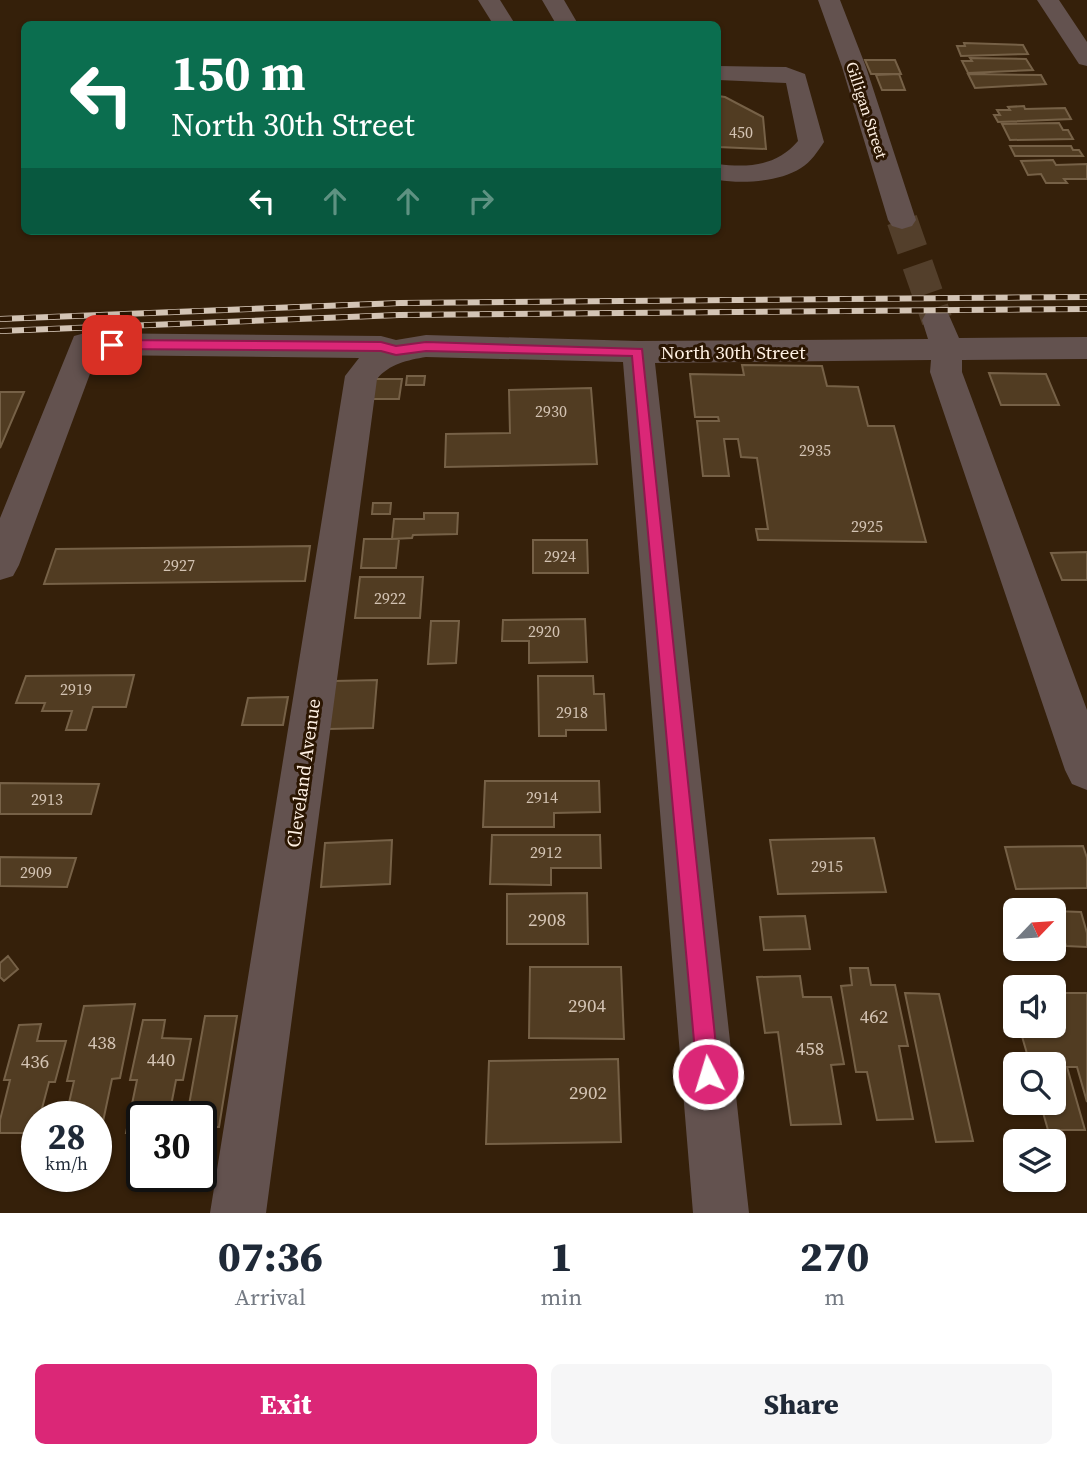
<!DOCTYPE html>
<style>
body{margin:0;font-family:"Source Serif 4",serif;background:#f6f6f7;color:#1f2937;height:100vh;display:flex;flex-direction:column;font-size:26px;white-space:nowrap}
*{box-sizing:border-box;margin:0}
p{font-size:23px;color:#747a83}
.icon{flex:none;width:38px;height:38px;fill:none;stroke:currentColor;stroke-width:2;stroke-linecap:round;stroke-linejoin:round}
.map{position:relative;height:1213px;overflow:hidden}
.side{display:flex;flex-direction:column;background:#fff;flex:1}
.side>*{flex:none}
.guide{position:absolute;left:21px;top:21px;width:700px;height:214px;border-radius:10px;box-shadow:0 2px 5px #0004;background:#0b6e4f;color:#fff;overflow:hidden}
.needle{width:46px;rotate:65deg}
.controls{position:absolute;left:1003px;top:898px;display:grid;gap:14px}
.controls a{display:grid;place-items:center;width:63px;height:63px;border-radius:10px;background:#fff;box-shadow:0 2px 5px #0004;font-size:35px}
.speed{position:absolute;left:21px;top:1101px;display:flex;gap:14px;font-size:35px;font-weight:700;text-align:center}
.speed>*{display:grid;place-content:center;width:91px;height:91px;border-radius:50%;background:#fff;box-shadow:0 2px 5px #0004;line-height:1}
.speed small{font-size:18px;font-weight:400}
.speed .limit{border:4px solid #111;border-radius:10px;background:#fff;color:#111}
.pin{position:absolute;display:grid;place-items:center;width:60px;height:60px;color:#fff;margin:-30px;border-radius:14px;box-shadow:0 4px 10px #0006}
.me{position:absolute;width:77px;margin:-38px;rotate:355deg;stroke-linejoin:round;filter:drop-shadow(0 0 5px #0008)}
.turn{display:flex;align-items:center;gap:24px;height:147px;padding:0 35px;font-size:32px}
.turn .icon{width:91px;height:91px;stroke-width:2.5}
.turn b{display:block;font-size:49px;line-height:60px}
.lanes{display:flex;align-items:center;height:66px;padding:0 35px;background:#0003;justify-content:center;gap:35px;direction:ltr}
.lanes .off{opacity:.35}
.eta{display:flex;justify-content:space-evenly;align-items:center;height:119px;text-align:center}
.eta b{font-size:42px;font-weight:800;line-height:49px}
.primary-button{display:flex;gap:14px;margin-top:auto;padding:14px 35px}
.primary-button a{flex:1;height:80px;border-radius:10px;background:#db2777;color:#fff;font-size:28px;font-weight:800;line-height:80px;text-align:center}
.primary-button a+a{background:#f6f6f7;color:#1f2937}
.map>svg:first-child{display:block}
</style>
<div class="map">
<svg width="1087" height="1213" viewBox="0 0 1087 1213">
<rect width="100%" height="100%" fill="#35200a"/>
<path fill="#513c22" stroke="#766147" stroke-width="2" d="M964,43L1023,45L1028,54L961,56L957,46H965Z
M970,58L1026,59L1033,70L968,73L962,61H972Z
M865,60H895L901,74H871Z
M899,74L905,90H882L876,75Z
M968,74L1041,75L1046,84L975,88Z
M718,96L725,97L763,117L766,149L718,147Z
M1024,106L1025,109L1065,108L1071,119L998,122L994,115H1000L997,110H1010L1008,107Z
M1059,123L1063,130H1068L1073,139L1010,140L1002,124Z
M1010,146H1071L1073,150H1079L1083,156H1015Z
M1053,160L1056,165L1087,164V179H1064L1067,183H1046L1041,174L1028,175L1021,161Z
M742,365L822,366L827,386L858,387L868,426H894L926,542L758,540L756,529H768L757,458L741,457L738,439H724L729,476H703L697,421H719L718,417H695L690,374L744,375Z
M989,373L1046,374L1059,405H1001Z
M407,376H425L424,385H406Z
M374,379H402L399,399H371Z
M591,388L597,464L445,467L446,434L510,433L509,390Z
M0,392H24L0,448Z
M373,503H391L390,514H372Z
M424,513H458L457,534L413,535L412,538L392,539L394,519H424Z
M364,539H399L396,568H361Z
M533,540H587L588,573H533Z
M310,546L305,581L44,584L56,549Z
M1087,552V580H1062L1051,553Z
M360,577H423L420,618H355Z
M585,619L587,662L529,663V641H502L503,620Z
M431,621H459L456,663L428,664Z
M134,675L126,707H93L86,730H66L72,711H42L45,703H16L26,676Z
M538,676H593L594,694H604L606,730H566V736H539Z
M377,680L373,728L328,729L334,681Z
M288,697L283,725H242L248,698Z
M485,781H599L600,812L554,813V827H483Z
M0,783L99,784L91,814H0Z
M492,835H600L601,868H551V885L490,884Z
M874,838L886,892L778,894L770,840Z
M392,840L390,884L321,887L325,843Z
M1083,846L1087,858V888L1016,889L1005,847Z
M0,857L76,858L67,887L0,886Z
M587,893L588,944H507V894Z
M1054,911L1081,912L1087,933V947L1066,946L1062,932L1054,933Z
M805,916L810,949L764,950L760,917Z
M8,956L18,969L4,981L0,977V963Z
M530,967H621L624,1039L529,1038Z
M850,968H868L871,985H895L908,1046H899L913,1119L877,1120L867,1072H856L841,986L852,985Z
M800,976L803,997H831L844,1064L831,1065L841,1124L791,1125L778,1032L765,1033L757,977Z
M905,993L939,994L973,1141L936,1142Z
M1054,993H1087V1102L1077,1067H1067L1085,1130H1048L1040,1102H1054V1064H1030L1019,1026H1054Z
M135,1004L120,1078L112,1079L101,1131H96V1116H66L74,1081H67L84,1006Z
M205,1016H237L219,1127H214L213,1136L201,1137V1116H187Z
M143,1020H165L162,1038L191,1039L183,1080H176L169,1116H142V1133H126L137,1080H130Z
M41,1024L37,1041H66L55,1082H49L40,1116H37L36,1133H0V1120L10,1080H4L19,1025Z
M618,1059L621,1142L486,1144L489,1061Z"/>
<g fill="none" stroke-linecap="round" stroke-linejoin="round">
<path stroke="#533f2b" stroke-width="31" stroke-dasharray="31 16" stroke-linecap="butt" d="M902,220L937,320"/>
<path fill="#63524f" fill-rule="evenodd" d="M478,0H500L515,24H493Z
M542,0H564L578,24H556Z
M818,0H840L866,67L916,220L912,226L902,229L892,226L888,220L842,67Z
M1037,0H1059L1087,42V66L1079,64Z
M718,66L786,67L805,74L824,142C818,151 811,162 801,168C779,182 743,184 718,180V164C748,168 777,166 798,141L786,83L718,80Z
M937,310L948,313L959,338L1087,337V359L962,360V372L1087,710V790L1072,784L1065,770L930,372L931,360L655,363L749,1213H693L623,362L426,357C408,360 389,364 377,379L266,1213H210L345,376L359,358L97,355L19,565L13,576L0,580V518L74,336L85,333L381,336L396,340L426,335L638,341L928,339L922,320L926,313Z"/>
<defs>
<path id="rail" d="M0,319L400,303L1087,297
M0,331L399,315L1087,309"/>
</defs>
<use href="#rail" stroke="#d3c4b5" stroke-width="6"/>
<use href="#rail" stroke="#2b1602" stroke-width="4.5" stroke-dasharray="12" stroke-linecap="butt"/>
</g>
<path fill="#db2777" stroke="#8e194d" stroke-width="2" d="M112,340L381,342L396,346L426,342L642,349L719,1074L715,1082L708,1085L700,1082L697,1074L632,356L426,351L396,355L381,351L112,349L106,345Z"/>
<g text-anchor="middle" stroke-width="6" stroke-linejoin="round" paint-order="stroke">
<g font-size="16" fill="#fef0e3" stroke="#2b1602">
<text transform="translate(867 110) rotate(72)" y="6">Gilligan Street</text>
</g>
<g font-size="16" fill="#d3c3b3">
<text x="741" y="138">450</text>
<text x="551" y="417">2930</text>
<text x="815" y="456">2935</text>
<text x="867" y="532">2925</text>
<text x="560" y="562">2924</text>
<text x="179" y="571">2927</text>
<text x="390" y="604">2922</text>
<text x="544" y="637">2920</text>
<text x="76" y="695">2919</text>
<text x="572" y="718">2918</text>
<text x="542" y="803">2914</text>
<text x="47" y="805">2913</text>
<text x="546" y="858">2912</text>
<text x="827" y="872">2915</text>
<text x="36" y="878">2909</text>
</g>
<g font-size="19" fill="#fef0e3" stroke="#2b1602">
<text x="733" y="359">North 30th Street</text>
<text transform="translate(303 773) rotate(-82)" y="7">Cleveland Avenue</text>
</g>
<g font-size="19" fill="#d3c3b3">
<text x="547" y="926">2908</text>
<text x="587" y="1012">2904</text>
<text x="874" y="1023">462</text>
<text x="102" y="1049">438</text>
<text x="810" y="1055">458</text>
<text x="161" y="1066">440</text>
<text x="35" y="1068">436</text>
<text x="588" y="1099">2902</text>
</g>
</g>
</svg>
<div class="controls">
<a><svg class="needle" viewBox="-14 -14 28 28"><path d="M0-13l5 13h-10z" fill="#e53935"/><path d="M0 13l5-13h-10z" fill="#747a83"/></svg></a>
<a><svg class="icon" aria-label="sound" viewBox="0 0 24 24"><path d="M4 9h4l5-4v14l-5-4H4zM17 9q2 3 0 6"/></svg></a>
<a><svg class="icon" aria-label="search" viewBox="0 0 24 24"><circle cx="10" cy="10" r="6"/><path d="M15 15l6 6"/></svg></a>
<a><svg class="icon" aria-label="layers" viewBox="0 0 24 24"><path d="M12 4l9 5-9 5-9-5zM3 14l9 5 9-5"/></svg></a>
</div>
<div class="speed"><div>28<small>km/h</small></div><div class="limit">30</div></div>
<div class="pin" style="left:112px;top:345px;background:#d93025"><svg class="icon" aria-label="arrive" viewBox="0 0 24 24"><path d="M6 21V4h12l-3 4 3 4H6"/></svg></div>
<svg class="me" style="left:708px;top:1074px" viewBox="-20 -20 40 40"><circle r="17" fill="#db2777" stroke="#fff" stroke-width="3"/><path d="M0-11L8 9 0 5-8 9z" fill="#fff"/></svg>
<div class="guide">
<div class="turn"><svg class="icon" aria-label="left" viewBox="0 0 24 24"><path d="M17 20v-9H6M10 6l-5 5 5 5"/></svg><div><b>150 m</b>North 30th Street</div></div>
<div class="lanes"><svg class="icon" aria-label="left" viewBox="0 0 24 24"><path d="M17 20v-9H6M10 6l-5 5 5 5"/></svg><svg class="icon off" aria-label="ahead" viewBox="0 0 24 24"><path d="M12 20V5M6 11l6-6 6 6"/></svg><svg class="icon off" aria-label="ahead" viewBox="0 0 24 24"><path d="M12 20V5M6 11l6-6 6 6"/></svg><svg class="icon off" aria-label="right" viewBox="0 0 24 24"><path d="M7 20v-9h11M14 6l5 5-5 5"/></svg></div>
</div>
</div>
<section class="side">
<div class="eta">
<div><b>07:36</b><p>Arrival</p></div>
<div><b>1</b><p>min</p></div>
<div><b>270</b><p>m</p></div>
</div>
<div class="primary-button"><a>Exit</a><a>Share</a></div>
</section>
